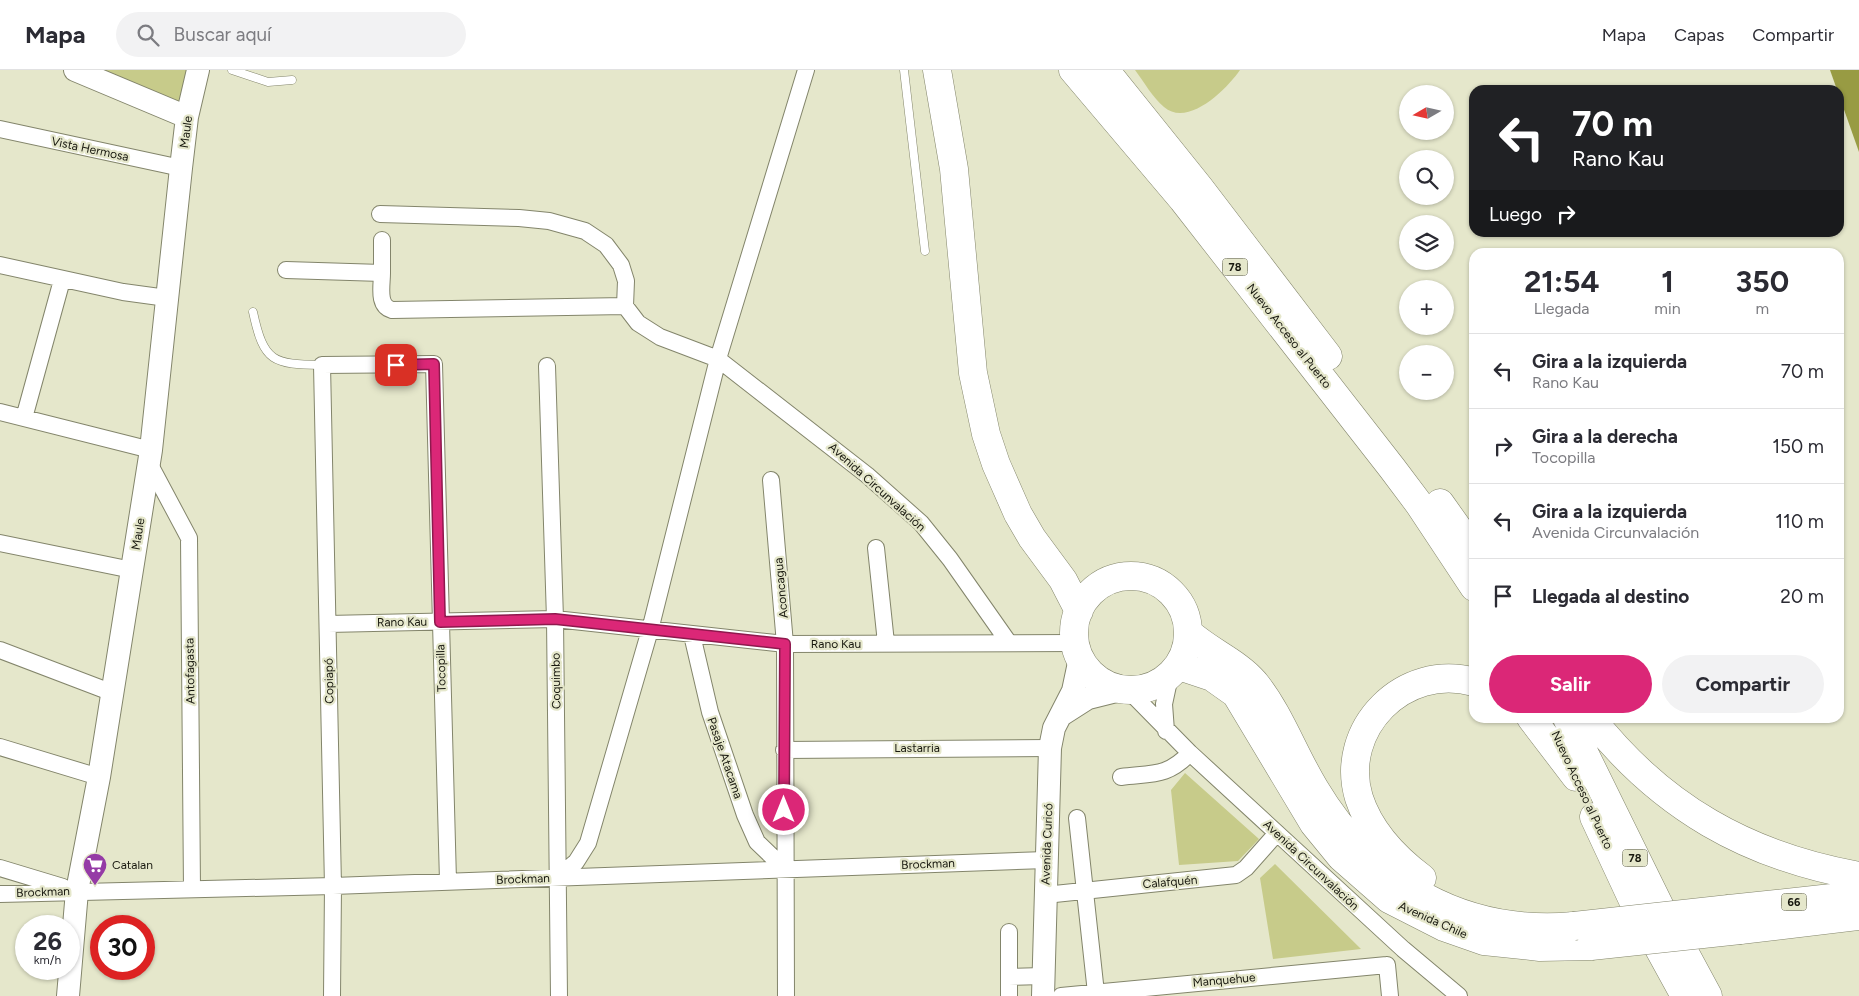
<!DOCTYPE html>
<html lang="es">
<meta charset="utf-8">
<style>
body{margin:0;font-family:Figtree,sans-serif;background:#f2f2f3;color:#2b2b33;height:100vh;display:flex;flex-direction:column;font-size:19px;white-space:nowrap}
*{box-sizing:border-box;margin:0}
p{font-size:16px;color:#7c7c81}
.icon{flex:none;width:28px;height:28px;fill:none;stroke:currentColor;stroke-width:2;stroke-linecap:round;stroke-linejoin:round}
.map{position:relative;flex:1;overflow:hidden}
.side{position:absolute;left:1469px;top:178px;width:375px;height:475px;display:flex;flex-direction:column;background:#fff;border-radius:15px;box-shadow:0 1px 4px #0004}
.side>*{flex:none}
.hud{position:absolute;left:1469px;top:15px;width:375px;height:152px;border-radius:15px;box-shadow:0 1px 4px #0004;background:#202124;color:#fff;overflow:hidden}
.needle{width:32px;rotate:261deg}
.fabs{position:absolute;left:1399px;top:15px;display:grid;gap:10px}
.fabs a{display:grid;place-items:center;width:55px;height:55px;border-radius:50%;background:#fff;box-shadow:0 1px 4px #0004;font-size:25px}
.speed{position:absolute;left:15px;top:845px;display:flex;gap:10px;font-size:25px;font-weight:700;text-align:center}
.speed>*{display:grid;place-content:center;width:65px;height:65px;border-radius:50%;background:#fff;box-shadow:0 1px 4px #0004;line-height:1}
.speed small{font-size:12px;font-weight:400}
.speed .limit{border:8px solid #d22;background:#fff;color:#111}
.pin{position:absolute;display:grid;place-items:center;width:42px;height:42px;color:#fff;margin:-21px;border-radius:10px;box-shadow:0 2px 8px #0006}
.me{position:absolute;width:55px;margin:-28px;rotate:0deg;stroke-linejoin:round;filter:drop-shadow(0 0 4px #0008)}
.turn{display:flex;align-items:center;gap:18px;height:105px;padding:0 20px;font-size:22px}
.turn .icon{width:65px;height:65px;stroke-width:2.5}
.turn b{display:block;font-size:35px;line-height:42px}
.then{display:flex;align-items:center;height:48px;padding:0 20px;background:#0003;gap:10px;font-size:19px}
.eta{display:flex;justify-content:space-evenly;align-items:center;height:85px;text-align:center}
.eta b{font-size:30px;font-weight:700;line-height:35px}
.cta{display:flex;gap:10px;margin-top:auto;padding:10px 20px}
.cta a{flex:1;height:58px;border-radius:30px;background:#db2777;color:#fff;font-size:20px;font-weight:700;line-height:58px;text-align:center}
.cta a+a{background:#f2f2f3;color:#2b2b33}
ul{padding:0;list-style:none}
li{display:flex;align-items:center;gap:15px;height:75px;padding:0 20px;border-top:1px solid #e1e1e2}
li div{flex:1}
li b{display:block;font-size:19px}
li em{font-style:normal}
header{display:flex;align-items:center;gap:30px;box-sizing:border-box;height:70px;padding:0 25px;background:#fff;border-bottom:1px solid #e1e1e2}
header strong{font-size:24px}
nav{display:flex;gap:28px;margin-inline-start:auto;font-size:18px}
.search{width:350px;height:45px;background:#f2f2f3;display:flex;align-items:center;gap:12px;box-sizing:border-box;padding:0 18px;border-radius:28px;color:#7c7c81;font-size:19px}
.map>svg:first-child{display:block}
</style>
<header>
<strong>Mapa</strong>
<div class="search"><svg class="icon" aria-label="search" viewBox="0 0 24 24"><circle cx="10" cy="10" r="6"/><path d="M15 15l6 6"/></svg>Buscar aquí</div>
<nav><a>Mapa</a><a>Capas</a><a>Compartir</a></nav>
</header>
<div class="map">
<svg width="1859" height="926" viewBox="0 0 1859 926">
<rect width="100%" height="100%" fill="#e5e7cb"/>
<path fill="#c7cb8a" d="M99,0H190L181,35Z
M1135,0H1240C1227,19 1188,58 1164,37C1153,28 1144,12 1135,0Z
M1185,703L1259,769L1238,791L1179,795L1171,720Z
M1275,794L1361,879L1273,889L1260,808Z"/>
<path fill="#989b43" d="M1830,0H1859V82Z"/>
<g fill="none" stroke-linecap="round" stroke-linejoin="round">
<defs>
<path id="lane" d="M232,0L268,12L292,10
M904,0L925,181
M253,242C264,293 273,294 322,295"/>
<path id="street" d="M0,59L181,98
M380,144L519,148L549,151L585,161L606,175L621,195L626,211L625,236
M382,170V203
M0,195L123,222L167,228
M286,200L382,203C382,216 377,236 392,240L625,236L638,253L660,267L718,289L867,405L921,453L950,489L1009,573
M547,296L555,549L559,926
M0,342L151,380
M24,348L62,210
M149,393L189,468L192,819
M771,410L785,574L786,926
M0,473L132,500
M876,478L886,573
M328,554L555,549L785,574L1075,573
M692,565L710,642L745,745L757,772L785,799
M0,580L113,623
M1129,621L1190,683L1403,879L1459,926
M1166,661L1164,634L1170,606
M0,677L99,707
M784,680L1050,678
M1121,707C1153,703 1167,707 1190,683
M1077,748L1096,923
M0,798L63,817
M558,807L576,792L588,773L650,560L718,289L806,0
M0,824L333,816L1046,790
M1045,825L1236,805L1246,798L1277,763
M1009,862V926
M1387,895L1390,926
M1009,907L1043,906
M332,926L333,816L322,295L434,294L448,811
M1061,926L1387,895"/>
<path id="secondary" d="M75,0L187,47
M1063,644L1088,628L1120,620
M68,926L77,821L99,707L151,380L181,98L187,47L198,0
M1043,926L1050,678L1054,658L1073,621L1080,588"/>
<path id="highway" d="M937,0L954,99L973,303L986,364L996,394L1018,444L1032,468L1063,510L1079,541
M1073,0L1183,130L1392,398L1419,434L1474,517
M1105,0L1199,117L1328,286
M1440,433L1474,481
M1074 563a57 57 0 1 1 114 0a57 57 0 1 1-114 0Z
M1189,563C1210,582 1237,592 1255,613C1280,644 1294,685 1315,719C1371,813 1463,866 1574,856
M1179,596L1212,607L1236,624L1314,754L1341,787L1389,829L1444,857L1484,871L1540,877L1591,876
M1531,648L1576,707
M1567,648L1661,839L1708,926
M1591,648C1661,737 1747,786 1859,806
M1594,747L1635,835L1685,926
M1422,808C1394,787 1370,762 1359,728C1338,659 1404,592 1474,612
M1729,839L1859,825
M1740,860L1859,846"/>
</defs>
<use href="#lane" stroke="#83856b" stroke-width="9"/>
<use href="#street" stroke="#83856b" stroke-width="18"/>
<use href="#secondary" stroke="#83856b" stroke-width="24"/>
<use href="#highway" stroke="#83856b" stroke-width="29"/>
<use href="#lane" stroke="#fff" stroke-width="8"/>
<use href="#street" stroke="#fff" stroke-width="16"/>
<use href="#secondary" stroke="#fff" stroke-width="22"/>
<use href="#highway" stroke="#fff" stroke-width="28"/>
<defs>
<path id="highway-bridge" d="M1574,856L1729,839
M1591,876L1740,860"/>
</defs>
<use href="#highway-bridge" stroke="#83856b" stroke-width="29" stroke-linecap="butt"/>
<use href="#highway-bridge" stroke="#fff" stroke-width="28"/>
</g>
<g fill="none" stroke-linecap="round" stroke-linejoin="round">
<defs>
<path id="route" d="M396,295L434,294L440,552L555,549L785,574L784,740"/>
</defs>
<use href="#route" stroke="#8e194d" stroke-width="12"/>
<use href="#route" stroke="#db2777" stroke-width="9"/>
</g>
<defs>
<symbol id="supermarket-pin" viewBox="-11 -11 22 30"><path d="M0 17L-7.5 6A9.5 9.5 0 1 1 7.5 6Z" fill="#953ba6" stroke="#e5e7cb"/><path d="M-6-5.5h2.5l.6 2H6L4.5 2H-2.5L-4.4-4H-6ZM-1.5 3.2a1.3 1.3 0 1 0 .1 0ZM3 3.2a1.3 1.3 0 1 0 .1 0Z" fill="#fff"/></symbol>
</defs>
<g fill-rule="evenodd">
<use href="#supermarket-pin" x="81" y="781" width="28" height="38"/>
</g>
<g text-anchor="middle" stroke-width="4.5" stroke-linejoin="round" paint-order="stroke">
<g fill="#e5e7cb" stroke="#555547" stroke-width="1">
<rect x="1222.5" y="188.5" width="25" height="17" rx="4"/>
<rect x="1622.5" y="779.5" width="25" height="17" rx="4"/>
<rect x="1781.5" y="823.5" width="25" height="17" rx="4"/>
</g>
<g font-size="11" font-weight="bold" fill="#17170e">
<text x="1235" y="201">78</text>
<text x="1635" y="792">78</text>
<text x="1794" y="836">66</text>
</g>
<g font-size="12" fill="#17170e" stroke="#e5e7cb">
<text transform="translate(186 62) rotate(-82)" y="4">Maule</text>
<text transform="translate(90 79) rotate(12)" y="4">Vista Hermosa</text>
<text transform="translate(1289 266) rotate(52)" y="4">Nuevo Acceso al Puerto</text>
<text transform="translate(877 417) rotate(42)" y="4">Avenida Circunvalación</text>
<text transform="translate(138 464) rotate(-81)" y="4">Maule</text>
<text transform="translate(781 518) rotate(-95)" y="4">Aconcagua</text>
<text transform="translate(402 552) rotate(-1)" y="4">Rano Kau</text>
<text x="836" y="578">Rano Kau</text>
<text transform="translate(441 598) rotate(-92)" y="4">Tocopilla</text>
<text transform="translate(190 601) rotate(-91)" y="4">Antofagasta</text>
<text transform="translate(329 611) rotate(-91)" y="4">Copiapó</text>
<text transform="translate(556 611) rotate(-91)" y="4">Coquimbo</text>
<text x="917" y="682">Lastarria</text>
<text transform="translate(725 688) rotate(71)" y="4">Pasaje Atacama</text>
<text transform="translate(1582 720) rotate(65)" y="4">Nuevo Acceso al Puerto</text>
<text transform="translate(1047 774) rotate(-88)" y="4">Avenida Curicó</text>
<text transform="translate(928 794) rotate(-2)" y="4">Brockman</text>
<text transform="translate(1311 795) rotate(43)" y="4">Avenida Circunvalación</text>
<text transform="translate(523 809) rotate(-2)" y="4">Brockman</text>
<text transform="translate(1170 812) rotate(-5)" y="4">Calafquén</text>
<text transform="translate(43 822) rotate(-2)" y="4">Brockman</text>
<text transform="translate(1433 850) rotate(24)" y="4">Avenida Chile</text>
<text transform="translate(1224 910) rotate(-5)" y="4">Manquehue</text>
</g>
<g font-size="12" fill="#17170e" stroke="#e5e7cb" text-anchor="start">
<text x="112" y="799">Catalan</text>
</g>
</g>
</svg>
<div class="fabs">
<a><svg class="needle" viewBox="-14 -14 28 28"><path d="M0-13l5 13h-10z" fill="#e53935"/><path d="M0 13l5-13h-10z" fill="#7c7c81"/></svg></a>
<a><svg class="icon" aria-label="search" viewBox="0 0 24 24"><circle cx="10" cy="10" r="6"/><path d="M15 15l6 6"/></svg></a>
<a><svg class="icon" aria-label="layers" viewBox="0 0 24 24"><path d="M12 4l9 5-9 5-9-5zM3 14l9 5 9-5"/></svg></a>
<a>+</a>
<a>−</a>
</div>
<div class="speed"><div>26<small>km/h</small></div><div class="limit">30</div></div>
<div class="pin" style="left:396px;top:295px;background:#d93025"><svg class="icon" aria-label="arrive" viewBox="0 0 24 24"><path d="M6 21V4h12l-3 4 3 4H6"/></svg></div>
<svg class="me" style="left:784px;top:740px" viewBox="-20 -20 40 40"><circle r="17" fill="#db2777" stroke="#fff" stroke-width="3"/><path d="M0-11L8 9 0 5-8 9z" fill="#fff"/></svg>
<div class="hud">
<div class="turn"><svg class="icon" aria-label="left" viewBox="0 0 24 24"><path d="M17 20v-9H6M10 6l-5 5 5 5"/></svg><div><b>70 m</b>Rano Kau</div></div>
<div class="then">Luego<svg class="icon" aria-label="right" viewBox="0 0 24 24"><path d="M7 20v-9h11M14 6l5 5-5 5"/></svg></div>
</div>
<section class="side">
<div class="eta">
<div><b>21:54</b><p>Llegada</p></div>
<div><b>1</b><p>min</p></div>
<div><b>350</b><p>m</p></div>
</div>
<ul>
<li><svg class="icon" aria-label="left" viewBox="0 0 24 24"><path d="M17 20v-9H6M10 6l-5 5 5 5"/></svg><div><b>Gira a la izquierda</b><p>Rano Kau</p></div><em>70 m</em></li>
<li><svg class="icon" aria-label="right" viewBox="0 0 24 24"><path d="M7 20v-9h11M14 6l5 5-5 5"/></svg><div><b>Gira a la derecha</b><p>Tocopilla</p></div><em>150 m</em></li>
<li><svg class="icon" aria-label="left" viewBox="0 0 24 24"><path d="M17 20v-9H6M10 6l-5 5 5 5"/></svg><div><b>Gira a la izquierda</b><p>Avenida Circunvalación</p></div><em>110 m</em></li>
<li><svg class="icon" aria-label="arrive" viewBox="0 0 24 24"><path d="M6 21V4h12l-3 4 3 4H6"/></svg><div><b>Llegada al destino</b></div><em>20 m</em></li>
</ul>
<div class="cta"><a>Salir</a><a>Compartir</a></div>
</section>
</div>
